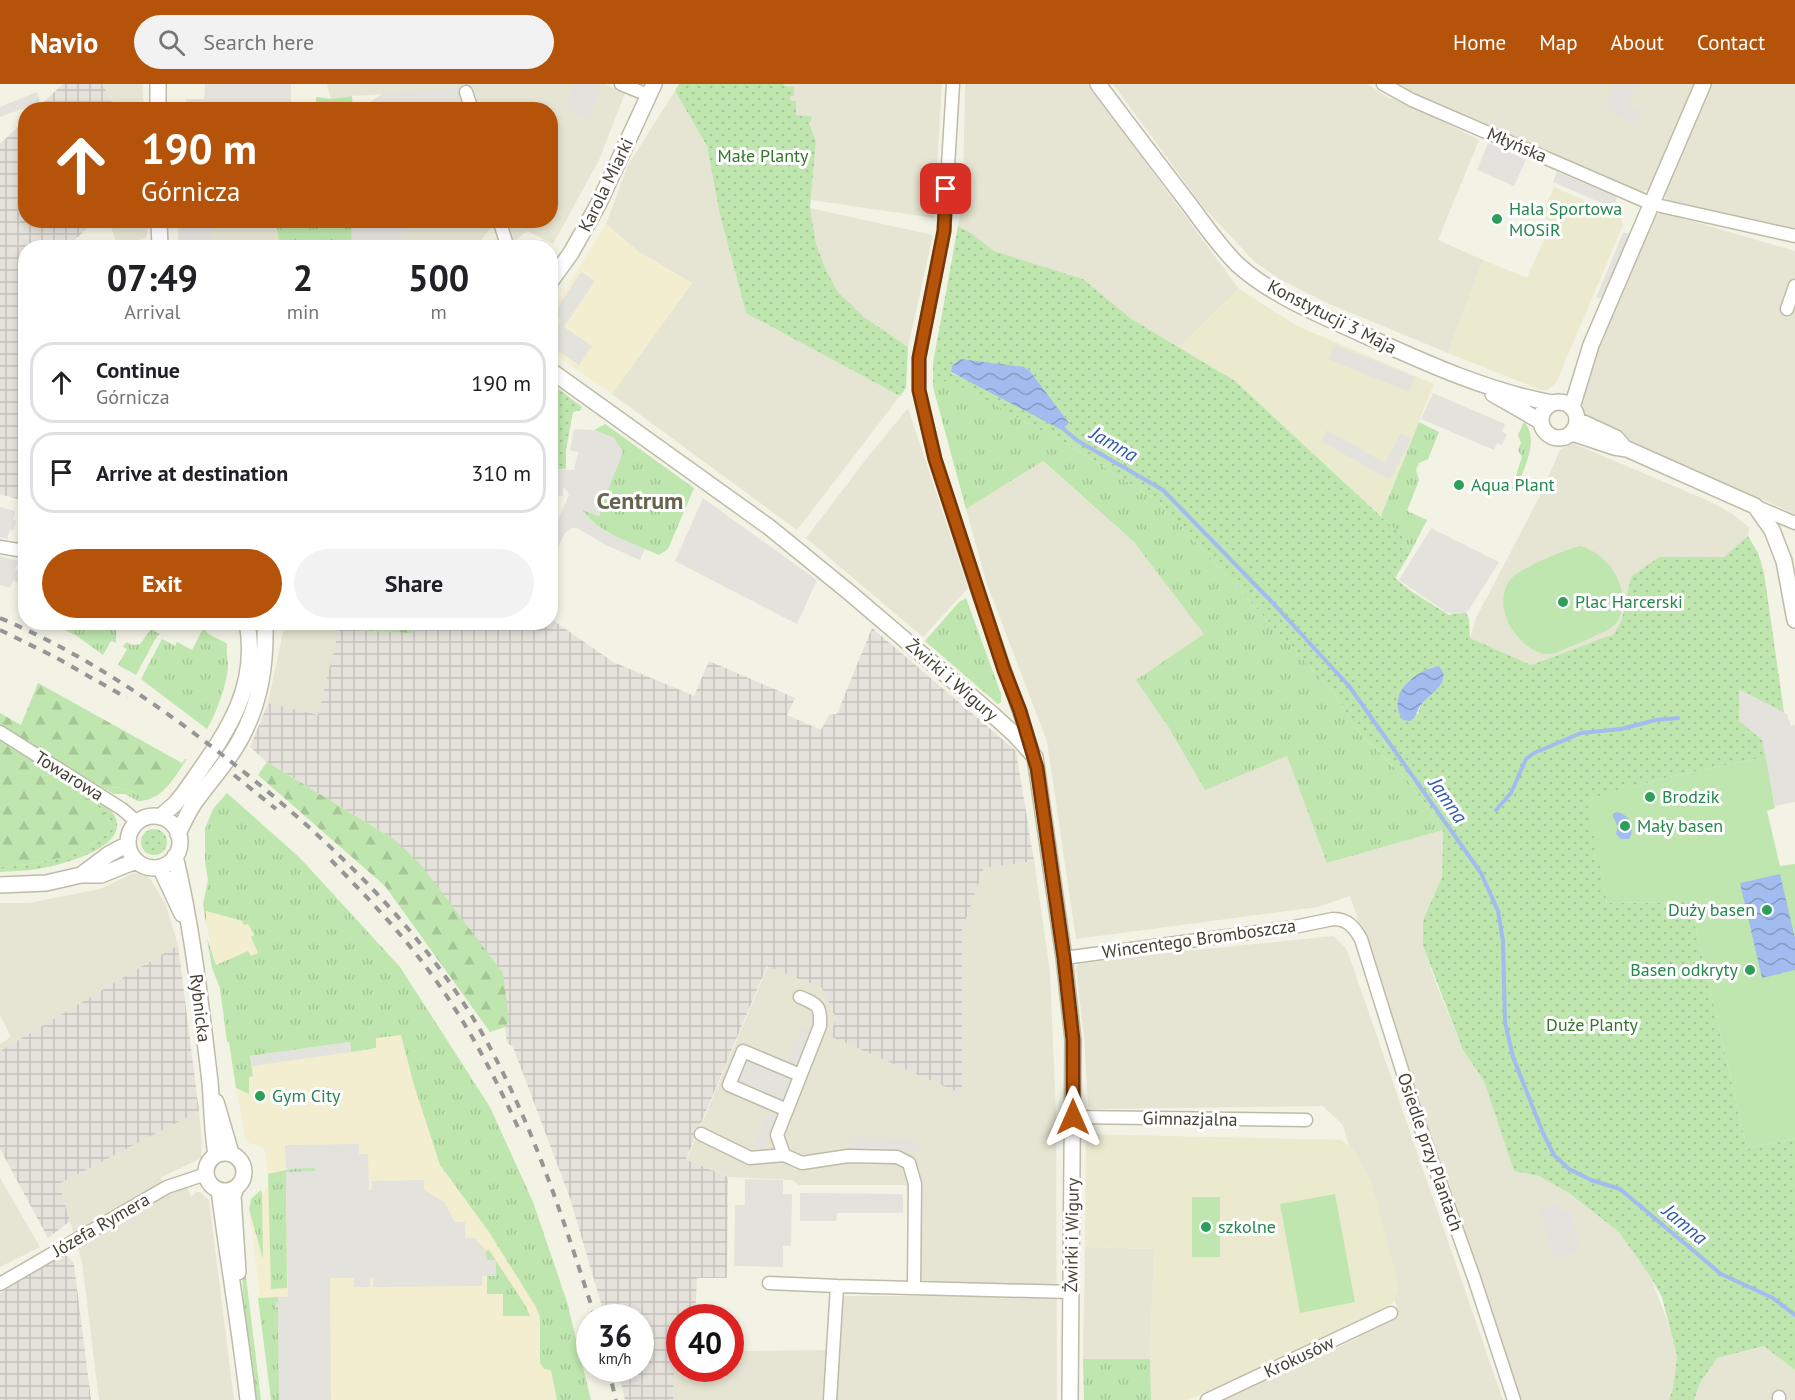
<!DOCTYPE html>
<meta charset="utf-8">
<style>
body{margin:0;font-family:"PT Sans",sans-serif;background:#f2f2f2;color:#202124;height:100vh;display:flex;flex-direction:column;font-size:22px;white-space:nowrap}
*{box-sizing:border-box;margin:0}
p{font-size:20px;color:#757577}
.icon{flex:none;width:33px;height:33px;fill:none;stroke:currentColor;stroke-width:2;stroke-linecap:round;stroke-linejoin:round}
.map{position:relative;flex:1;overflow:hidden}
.sheet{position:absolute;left:18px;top:156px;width:540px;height:390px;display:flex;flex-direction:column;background:#fff;border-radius:24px;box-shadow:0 3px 9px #0003}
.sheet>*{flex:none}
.guide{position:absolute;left:18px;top:18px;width:540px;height:126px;border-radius:24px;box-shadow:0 3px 9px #0003;background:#b45309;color:#fff;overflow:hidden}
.speed{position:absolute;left:576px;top:1220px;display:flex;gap:12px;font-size:30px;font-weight:700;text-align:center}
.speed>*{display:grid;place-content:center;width:78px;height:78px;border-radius:50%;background:#fff;box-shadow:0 3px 9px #0003;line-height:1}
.speed small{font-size:15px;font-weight:400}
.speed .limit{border:9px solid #d22;background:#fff;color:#111}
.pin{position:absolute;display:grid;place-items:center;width:51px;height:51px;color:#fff;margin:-26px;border-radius:12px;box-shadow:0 3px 9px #0006}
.me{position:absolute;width:66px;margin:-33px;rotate:0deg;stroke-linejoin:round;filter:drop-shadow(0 0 4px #0008)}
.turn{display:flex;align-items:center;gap:21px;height:126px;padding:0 24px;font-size:27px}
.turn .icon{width:78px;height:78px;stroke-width:2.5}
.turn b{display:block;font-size:42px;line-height:51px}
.eta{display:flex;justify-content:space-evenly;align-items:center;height:102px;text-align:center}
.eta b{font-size:36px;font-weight:800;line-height:42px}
.primary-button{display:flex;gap:12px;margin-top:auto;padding:12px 24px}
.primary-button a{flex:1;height:69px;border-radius:36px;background:#b45309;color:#fff;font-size:24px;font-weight:800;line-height:69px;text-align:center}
.primary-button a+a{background:#f2f2f2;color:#202124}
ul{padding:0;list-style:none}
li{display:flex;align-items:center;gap:18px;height:81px;margin:0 12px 9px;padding:0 12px;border:3px solid #e0e0e0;border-radius:24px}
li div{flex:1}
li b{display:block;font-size:22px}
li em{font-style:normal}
header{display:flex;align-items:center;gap:36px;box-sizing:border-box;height:84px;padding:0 30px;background:#b45309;color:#fff}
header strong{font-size:28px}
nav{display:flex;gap:33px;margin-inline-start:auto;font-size:21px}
.search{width:420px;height:54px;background:#f2f2f2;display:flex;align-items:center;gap:15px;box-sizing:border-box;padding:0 21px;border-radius:33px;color:#757577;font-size:22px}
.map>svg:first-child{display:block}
</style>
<header>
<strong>Navio</strong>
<div class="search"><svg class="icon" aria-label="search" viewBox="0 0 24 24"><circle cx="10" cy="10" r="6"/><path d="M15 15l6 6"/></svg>Search here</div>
<nav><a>Home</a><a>Map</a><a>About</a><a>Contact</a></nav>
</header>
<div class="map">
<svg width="1795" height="1316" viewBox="0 0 1795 1316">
<defs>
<pattern id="industrial-grid" width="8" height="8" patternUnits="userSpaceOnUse" patternTransform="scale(1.5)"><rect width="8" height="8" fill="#e4e2da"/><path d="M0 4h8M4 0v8" fill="none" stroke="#c5c3bc"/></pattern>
<pattern id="grass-tufts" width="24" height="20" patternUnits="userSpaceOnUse" patternTransform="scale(1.5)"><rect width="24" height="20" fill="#bfe6ae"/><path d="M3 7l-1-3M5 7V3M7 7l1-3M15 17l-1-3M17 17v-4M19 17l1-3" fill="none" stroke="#a6c696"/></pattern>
<pattern id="forest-firs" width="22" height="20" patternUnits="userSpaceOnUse" patternTransform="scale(1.5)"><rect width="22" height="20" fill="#bfe6ae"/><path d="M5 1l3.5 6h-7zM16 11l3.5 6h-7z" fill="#a6c696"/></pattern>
<pattern id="park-dots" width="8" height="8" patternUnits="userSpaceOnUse" patternTransform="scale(1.5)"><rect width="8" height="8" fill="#bfe6ae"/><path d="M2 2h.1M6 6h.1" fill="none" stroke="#a6c696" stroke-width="1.8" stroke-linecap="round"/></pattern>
<pattern id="water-waves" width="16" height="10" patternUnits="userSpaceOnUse" patternTransform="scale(1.5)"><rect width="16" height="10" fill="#a2bcef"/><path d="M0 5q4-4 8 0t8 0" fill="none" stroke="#869ac2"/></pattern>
</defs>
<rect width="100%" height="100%" fill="#f2f2e5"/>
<path fill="#e6e5d3" d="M102,0H142L144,25H118Z
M327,0H605L625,9L599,76L553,160L527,147L512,159L506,137L550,136V26L475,25L467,5L352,12L331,15Z
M783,0H942L934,134L811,116L816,58L809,37L812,36L811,32L796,31L790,12Z
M965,0H1088L1239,205L1179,263L1130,234L1083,195L994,167L971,149L958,142L963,109Z
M1113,0H1368L1387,13L1411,21L1479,56L1438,156L1483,176L1448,269L1332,221L1281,196L1255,178L1204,124Z
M1391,0H1696L1652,103L1641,109L1402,7Z
M1710,0H1795V147L1667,117L1663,107Z
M675,7L707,62L720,131L746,229L900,312L797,446L612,310L692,199L639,168L606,140L628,81Z
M810,124L933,151L908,263L864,233L838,208L826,186L816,160Z
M1661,128L1795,167V430L1648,365L1594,338L1583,327L1580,309L1582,297L1651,136Z
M224,136L276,140L280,163H179L178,140L171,139V137Z
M492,136L494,139L476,163L400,164V149H411V137Z
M109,137H150L146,154L131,157L127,156L118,163Z
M908,324L968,504L923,553L806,454L871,369Z
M1572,359L1709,417L1731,429L1749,443L1748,452L1725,473H1660L1631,493L1622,535L1614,550L1531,581L1470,554L1476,534L1540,412L1560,366Z
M1042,377L1134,458L1205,550L1136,596L1169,644L1288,671L1328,779L1443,746L1442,793L1423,836V862L1436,900L1463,966L1484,997L1514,1087L1539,1092L1569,1109L1619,1148L1650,1192L1667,1236L1677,1272L1673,1304L1669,1316H1519L1350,812L1318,823L1076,855L1047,657L987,500L966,425Z
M285,539H341L318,632L268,619Z
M1034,777L1050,888L1056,1031L1057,1316H673L674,1268L679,1267L680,1284H730L731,1267L839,1266L841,1212H922L906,1101H799L792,1096L729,1093L687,1075L768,882L822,904L836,934L831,952L962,1010V846L984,784Z
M142,788L151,796L166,821L178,861L0,967V960L11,953L0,931V819H29L100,805L134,789Z
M1334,852L1347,866L1503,1316H1221L1352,1257L1399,1230L1343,1041L1323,1022L1093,1025L1088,1022L1084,952L1076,884L1079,880L1147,871Z
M199,1027L202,1058L201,1074L160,1094L169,1110L187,1102L191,1113L197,1108H200L209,1116L234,1316H99L82,1178L59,1100Z
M0,1094L40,1163L0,1183Z
M1085,1163L1154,1165L1150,1275H1083Z
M1765,1262L1795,1286V1316H1694L1700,1299L1717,1274Z"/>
<path fill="#f4eed0" d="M606,140L639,168L692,199L612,310L551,267L550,231Z
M205,827L248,839L254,852L251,854L258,869L251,873L248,867L216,881L211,865Z
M403,949L563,1253L574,1316H273L249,1123L257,1112L264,1109L269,1099L265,1066L260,1062L249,1059L245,1054L231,974Z"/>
<path fill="url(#industrial-grid)" d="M63,0H102L117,25H36Z
M25,36L26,136L95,137L67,163L26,164L25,417L0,410V60Z
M551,535L613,578L694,612L709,577L795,614L787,631L821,646L829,631L837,630L872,544L1016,667L1034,777L984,784L962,846V1010L830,952L836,934L822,904L767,882L686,1075L728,1093L727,1194H697L695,1233H680L679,1266H675L673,1316H625L618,1284H640V1233H605L570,1114L513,963L507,959L505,943L509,937L395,756L267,678L250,663L268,619L318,631L339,545L412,549L413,539L550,538Z
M178,861L199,1027L59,1100L70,1137L48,1154L0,1065V967Z
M65,1168L74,1180L91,1316H0V1209Z"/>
<path fill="#ebeacf" d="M1554,103L1621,133L1623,141L1556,299L1547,306H1541L1448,269L1483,176L1527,194L1552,138L1541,133Z
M1239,205L1297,242L1434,300L1381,432L1235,297L1179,263Z
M1086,1050L1341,1056L1354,1066L1371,1097L1399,1203L1394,1217L1376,1231L1188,1316H1151L1150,1275L1154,1165L1085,1163Z"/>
<path fill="url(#grass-tufts)" d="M352,12L353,25H316V13L331,15Z
M224,136L352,137L353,163H280L276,140Z
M948,295L1067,360L1158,417L1334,609L1359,648L1410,699L1443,746L1327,779L1287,672L1205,706L1169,644L1136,596L1204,550L1134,458L1043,377L966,425L933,303Z
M1419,338L1439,348L1428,375L1419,379L1416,386L1419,396L1407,427L1427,436L1410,469L1402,452L1381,432Z
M1524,338C1541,356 1522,388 1515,408L1512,404L1522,373L1518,366L1521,359L1518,351Z
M605,340L694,404L668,465L659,471C632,459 598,450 581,424L599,432L614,354L594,346Z
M966,514L1001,610V618L998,620L925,557L959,518Z
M50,539H113L116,542V559L111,557L103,571L77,552Z
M206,539H208L209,542L206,548C212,553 224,557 227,560C226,567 228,576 228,584C227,599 215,633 207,645L141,595L162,555L175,562L177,558L192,566Z
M151,545L160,550L157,552L136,591L118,581L127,565L123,563L126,558L133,561L140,560Z
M185,675H187C174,693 163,717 138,717L125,710H114L105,705L117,703L137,709L182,679Z
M227,709L300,774L400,883L490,1023L533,1118L567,1218L591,1316H557L551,1286L544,1285L540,1279V1233L536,1223L489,1148L440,1081L414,1001L401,951L376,954V964L351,968L350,958L250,972L253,992L249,993V1010L236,1004L229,958H227L220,904L212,884L207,854L216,881L248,867L251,872L258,869L251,853L254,851L248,840L244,841L242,837L206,827V840L203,820L208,796L205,778V745L213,725Z
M295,1084L315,1083L316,1088L286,1089L287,1204L271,1205L268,1090Z
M261,1106L262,1110L263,1175L249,1125L251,1115Z
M489,1166L525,1221L530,1232H503V1210H487V1192H496V1181L486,1176V1167Z
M243,1168L261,1316H255L244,1225L241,1169Z
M278,1213L279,1316H271L258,1214Z
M1083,1275H1150L1151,1316H1084Z"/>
<path fill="url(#forest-firs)" d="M341,539V538L413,539L412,549L339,545Z
M38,599L182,679L154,708L137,709L117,703L105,705L0,643V629L21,641Z
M0,652L73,698L75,703C84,711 113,731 111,744C110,750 105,750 102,753C74,776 35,780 0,783Z
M267,678L395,756L421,781L503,889L509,937L505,943L490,948L385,802L258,691Z"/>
<path fill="url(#park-dots)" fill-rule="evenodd" d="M679,0H783L784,2L794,3V12H790L791,17H796V31L811,32L812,36L809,38L816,58L810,124L816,160L826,186L838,208L864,233L908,263L906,304L900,312L746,229L720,131L707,62L675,7Z
M958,142L971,149L994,167L1083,195L1130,234L1235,297L1402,452L1410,469L1395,494L1411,507L1449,531L1466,528L1469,536L1470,554L1531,581L1614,550L1622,535L1631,493L1659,473H1724L1748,452L1758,469L1764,489L1784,628L1766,673L1669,693L1588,715L1607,819L1690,818L1747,1065L1795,1054V1286L1764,1262L1717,1274L1700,1299L1694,1316H1669L1673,1304L1677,1272L1662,1213L1650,1192L1619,1148L1569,1109L1539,1092L1514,1087L1484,997L1463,966L1423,862V836L1442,793L1443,746L1410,699L1359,648L1334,609L1158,417L1067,360L948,296L933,303V279ZM952,282L1024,283L1030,287L1069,339L951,289ZM1433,583L1418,630L1399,628C1400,600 1409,594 1433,583Z
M551,299L582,323L581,326L573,328L566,366V385H551Z
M73,698C86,707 104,716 113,729C136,764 55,783 32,786C22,787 11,787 0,788V783C35,780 74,776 102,753C105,750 110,750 111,744C113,731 84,711 75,703Z
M141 758a13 13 0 1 1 26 0a13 13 0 1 1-26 0Z"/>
<path fill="#bfe6ae" d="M1580,462C1608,469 1632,504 1619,534C1618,537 1614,542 1611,544C1603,549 1560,568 1551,570C1545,571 1539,569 1534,566C1511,554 1493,520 1510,496C1518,485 1566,465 1580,462Z
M1766,673L1775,724L1767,727L1780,782L1795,780V1054L1747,1065L1690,818L1607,819L1587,715L1669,693Z
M1335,1110L1355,1218L1300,1229L1280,1120Z
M1192,1113H1220V1173H1192Z"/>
<path fill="#e3e2dd" d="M205,0H291V25H185L186,15H204Z
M574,0H596L601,2L588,35L565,26Z
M1614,0L1625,3L1627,0H1636L1627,21L1642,28L1636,40L1603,25Z
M460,4L468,25L367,26L370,18L384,9Z
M37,8L40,18L0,33V23Z
M1488,59L1526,76L1514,102L1477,86Z
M1557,88L1617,113L1613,124L1553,98Z
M352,137H411V149H400V163H351Z
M178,139L213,142L211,163H179Z
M1623,149H1633L1605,214H1596Z
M581,188L595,197L564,243L592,262L579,281L551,262L550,252L561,236L553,231Z
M1334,261L1415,293L1409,308L1328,275Z
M1433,309L1505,340L1502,348L1507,350L1502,361L1497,359L1494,366L1421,335Z
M574,345L594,346L614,354L623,368L598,432L582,426L590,436L606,448L645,465L640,476L606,461L577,444H572L565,449L555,469L551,466V452L569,411L566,405L563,404V412H551V385L574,386L578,368L570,366Z
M1327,346L1385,379L1401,349L1411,355L1390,396L1321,357Z
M703,414L817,496L797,540L675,477Z
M0,423L15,427L13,436L16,437L14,446H10L7,455L0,453Z
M1431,444L1499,478L1469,526L1464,529L1454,530L1446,528L1399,496Z
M0,472L18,477L15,486L25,490V501L13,496L10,504L0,501Z
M1739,605L1787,630L1791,642L1795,641V718L1775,722L1762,656L1739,637Z
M802,942L813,947L797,984L786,979Z
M350,958L351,968L252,982L250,972Z
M746,972L795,993L784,1021L734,1000Z
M768,1029L778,1034L764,1066L754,1061Z
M849,1054L918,1055L917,1068L849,1067Z
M359,1060V1070H368L369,1106H372V1097L424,1096V1106L444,1118L455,1138H465V1154H475L486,1167L487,1176H496V1192H483L482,1202H467L373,1203V1193L370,1194V1203H354V1194H330L331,1316H279L278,1223H276L275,1219L278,1218V1213H288L286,1088L316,1087L315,1084L286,1085L285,1061Z
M745,1095L783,1096V1110H792L791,1162H783V1183L734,1182L735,1121H745Z
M800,1109L903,1110V1129H837L836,1137H800Z
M1558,1119L1560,1128L1569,1126L1581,1166L1554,1174L1539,1125Z"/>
<path fill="url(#water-waves)" d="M960,275L1024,283L1030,287L1069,339L1062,346L951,288L952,282Z
M1439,582C1452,597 1433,608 1424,617C1417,623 1418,632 1410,637L1403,636C1385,610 1416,586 1439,582Z
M1616,728C1629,729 1636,745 1629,755H1621L1616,750L1618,742L1613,733V730Z
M1780,790L1795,854V886L1762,894L1740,799Z"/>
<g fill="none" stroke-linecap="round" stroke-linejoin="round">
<path stroke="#a2bcef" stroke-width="4" d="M1060,342L1078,357L1163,406L1271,517L1349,602L1481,789L1498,827L1503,857L1505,938L1513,973L1543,1049L1554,1071L1569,1085L1591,1096L1620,1105L1721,1190L1773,1214L1795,1231
M1496,726L1511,709L1526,675L1534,669L1581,649L1621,645L1656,636L1678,634"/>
<defs>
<path id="minor" d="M621,0L648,11
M953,0L944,147L919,274V306L935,375L976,502L1034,671
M1383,0L1412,16L1652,120L1795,152
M466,8L472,26
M499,136L508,164
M1787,225L1795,202
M1755,422L1795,439
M0,463L18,466L26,462
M0,648L122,725L137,738
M1064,874L1294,843L1333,835C1348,835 1354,843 1361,855L1417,1034L1474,1194L1514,1316
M800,913C818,921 821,921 820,942L777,1051L784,1071L802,1079L848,1072L897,1073L909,1079L915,1100L914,1204
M787,1026L729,1001L743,967L800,991
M1073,1033L1306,1036
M701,1050L750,1074L784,1071
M769,1199L837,1202L1071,1208
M0,1200L167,1103L206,1090
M830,1316L837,1202
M1207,1316L1391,1229
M1779,1316V1313"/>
<path id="tertiary" d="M158,0V26
M1098,0C1127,39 1156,77 1186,116C1202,137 1218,161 1237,180C1272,212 1321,231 1364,251C1424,278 1486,307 1552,319
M159,136L160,164
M550,198L571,169L599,119L654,0
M550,286L769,443L850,509L992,630L1014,650L1035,673L1064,874L1073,956L1070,1316
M1493,310L1540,337
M1541 336a18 18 0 1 1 36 0a18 18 0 1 1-36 0Z
M1572,323L1591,261L1703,0
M1577,336L1616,354L1622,361
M1572,349L1614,363L1627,365L1755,422L1772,446L1784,477L1795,536
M128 758a26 26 0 1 1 52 0a26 26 0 1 1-52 0Z
M160,733L175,720L184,709C222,654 260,609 247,538
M178,750C183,739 188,728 195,718C210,697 229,677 241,654C261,617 266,580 265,538
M175,772C193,846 201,923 210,998C212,1022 212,1046 216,1071
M160,783L182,830
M81,791L109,770L128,760
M0,801L46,799L81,791H101L136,777
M216,1018L231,1069
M206 1088a19 19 0 1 1 38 0a19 19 0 1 1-38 0Z
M236,1104L233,1112L238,1188
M219,1106C228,1176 240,1246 248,1316"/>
</defs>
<use href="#minor" stroke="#bebca8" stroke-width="15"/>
<use href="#tertiary" stroke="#bebca8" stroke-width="18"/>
<use href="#minor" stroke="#fff" stroke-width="12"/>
<use href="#tertiary" stroke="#fff" stroke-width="15"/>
<path stroke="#959595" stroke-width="4" stroke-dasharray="8 8" stroke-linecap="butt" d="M0,534C85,570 162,623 234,680C332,758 426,848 487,958C534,1044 565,1140 595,1233
M0,546L55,573L127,614
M234,691L276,725
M331,776C363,809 395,842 423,879C463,931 494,990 521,1050
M608,1284L616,1316"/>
</g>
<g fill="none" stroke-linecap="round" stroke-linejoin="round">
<defs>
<path id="route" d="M946,105L944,147L919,274V306L935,375L1004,586L1020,627L1037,684L1064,874L1073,956V1033"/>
</defs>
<use href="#route" stroke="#753606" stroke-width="15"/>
<use href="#route" stroke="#b45309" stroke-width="10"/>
</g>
<g fill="#2e9e5b" stroke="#fff" stroke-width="2">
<circle cx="1497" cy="135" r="6"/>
<circle cx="1459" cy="401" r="6"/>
<circle cx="1563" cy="518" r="6"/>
<circle cx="1650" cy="713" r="6"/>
<circle cx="1625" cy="742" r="6"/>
<circle cx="1767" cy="826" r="6"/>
<circle cx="1750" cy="886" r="6"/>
<circle cx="260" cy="1012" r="6"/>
<circle cx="1206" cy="1143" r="6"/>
</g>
<g text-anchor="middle" stroke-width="6" stroke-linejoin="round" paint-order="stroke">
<g font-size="18" fill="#454235" stroke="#fff">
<text transform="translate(1517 61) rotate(23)" y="6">Młyńska</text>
<text transform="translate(606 101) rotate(-64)" y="6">Karola Miarki</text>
<text transform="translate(1332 233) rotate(27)" y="6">Konstytucji 3 Maja</text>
<text transform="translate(952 596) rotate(41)" y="6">Żwirki i Wigury</text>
<text transform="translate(69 692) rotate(32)" y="6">Towarowa</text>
<text transform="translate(1199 855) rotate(-8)" y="6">Wincentego Bromboszcza</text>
<text transform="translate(200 924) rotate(83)" y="6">Rybnicka</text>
<text transform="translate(1190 1035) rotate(1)" y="6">Gimnazjalna</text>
<text transform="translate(1430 1068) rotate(71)" y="6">Osiedle przy Plantach</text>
<text transform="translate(101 1141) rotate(-30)" y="6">Józefa Rymera</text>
<text transform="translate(1072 1151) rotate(-89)" y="6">Żwirki i Wigury</text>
<text transform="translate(1299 1273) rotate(-25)" y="6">Krokusów</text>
</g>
<g font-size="18" fill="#33752a" stroke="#fff">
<text x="763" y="78">Małe Planty</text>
<text x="1592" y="947">Duże Planty</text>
</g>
<g font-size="18" fill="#27864d" stroke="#fff" text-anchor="start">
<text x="1509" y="131">Hala Sportowa<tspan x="1509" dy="21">MOSiR</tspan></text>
<text x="1471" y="407">Aqua Plant</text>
<text x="1575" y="524">Plac Harcerski</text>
<text x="1662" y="719">Brodzik</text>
<text x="1637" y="748">Mały basen</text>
<text x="1755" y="832" text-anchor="end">Duży basen</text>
<text x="1738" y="892" text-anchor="end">Basen odkryty</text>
<text x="272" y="1018">Gym City</text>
<text x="1218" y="1149">szkolne</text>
</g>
<g font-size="20" font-style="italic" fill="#305aae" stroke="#fff">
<text transform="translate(1114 360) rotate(30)" y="7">Jamna</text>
<text transform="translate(1448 716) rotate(55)" y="7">Jamna</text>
<text transform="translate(1685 1140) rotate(40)" y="7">Jamna</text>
</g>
<g font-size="24" font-weight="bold" fill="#67634c" stroke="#fff">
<text x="640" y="425">Centrum</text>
</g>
</g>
</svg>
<div class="speed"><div>36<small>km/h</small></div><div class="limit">40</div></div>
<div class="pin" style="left:946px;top:105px;background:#d93025"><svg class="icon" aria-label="arrive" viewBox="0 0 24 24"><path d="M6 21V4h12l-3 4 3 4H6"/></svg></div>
<svg class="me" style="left:1073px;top:1033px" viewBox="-20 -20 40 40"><path d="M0-17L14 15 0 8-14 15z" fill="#b45309" stroke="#fff" stroke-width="4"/></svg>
<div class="guide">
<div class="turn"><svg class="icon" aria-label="ahead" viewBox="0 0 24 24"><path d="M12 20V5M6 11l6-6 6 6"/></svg><div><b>190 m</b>Górnicza</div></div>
</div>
<section class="sheet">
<div class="eta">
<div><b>07:49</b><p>Arrival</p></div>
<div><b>2</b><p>min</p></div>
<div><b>500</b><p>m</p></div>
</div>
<ul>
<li><svg class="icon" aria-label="ahead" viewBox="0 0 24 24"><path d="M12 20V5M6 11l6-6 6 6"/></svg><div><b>Continue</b><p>Górnicza</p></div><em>190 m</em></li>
<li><svg class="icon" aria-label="arrive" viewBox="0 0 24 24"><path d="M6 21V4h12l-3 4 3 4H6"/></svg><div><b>Arrive at destination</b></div><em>310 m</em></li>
</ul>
<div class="primary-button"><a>Exit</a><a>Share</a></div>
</section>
</div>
